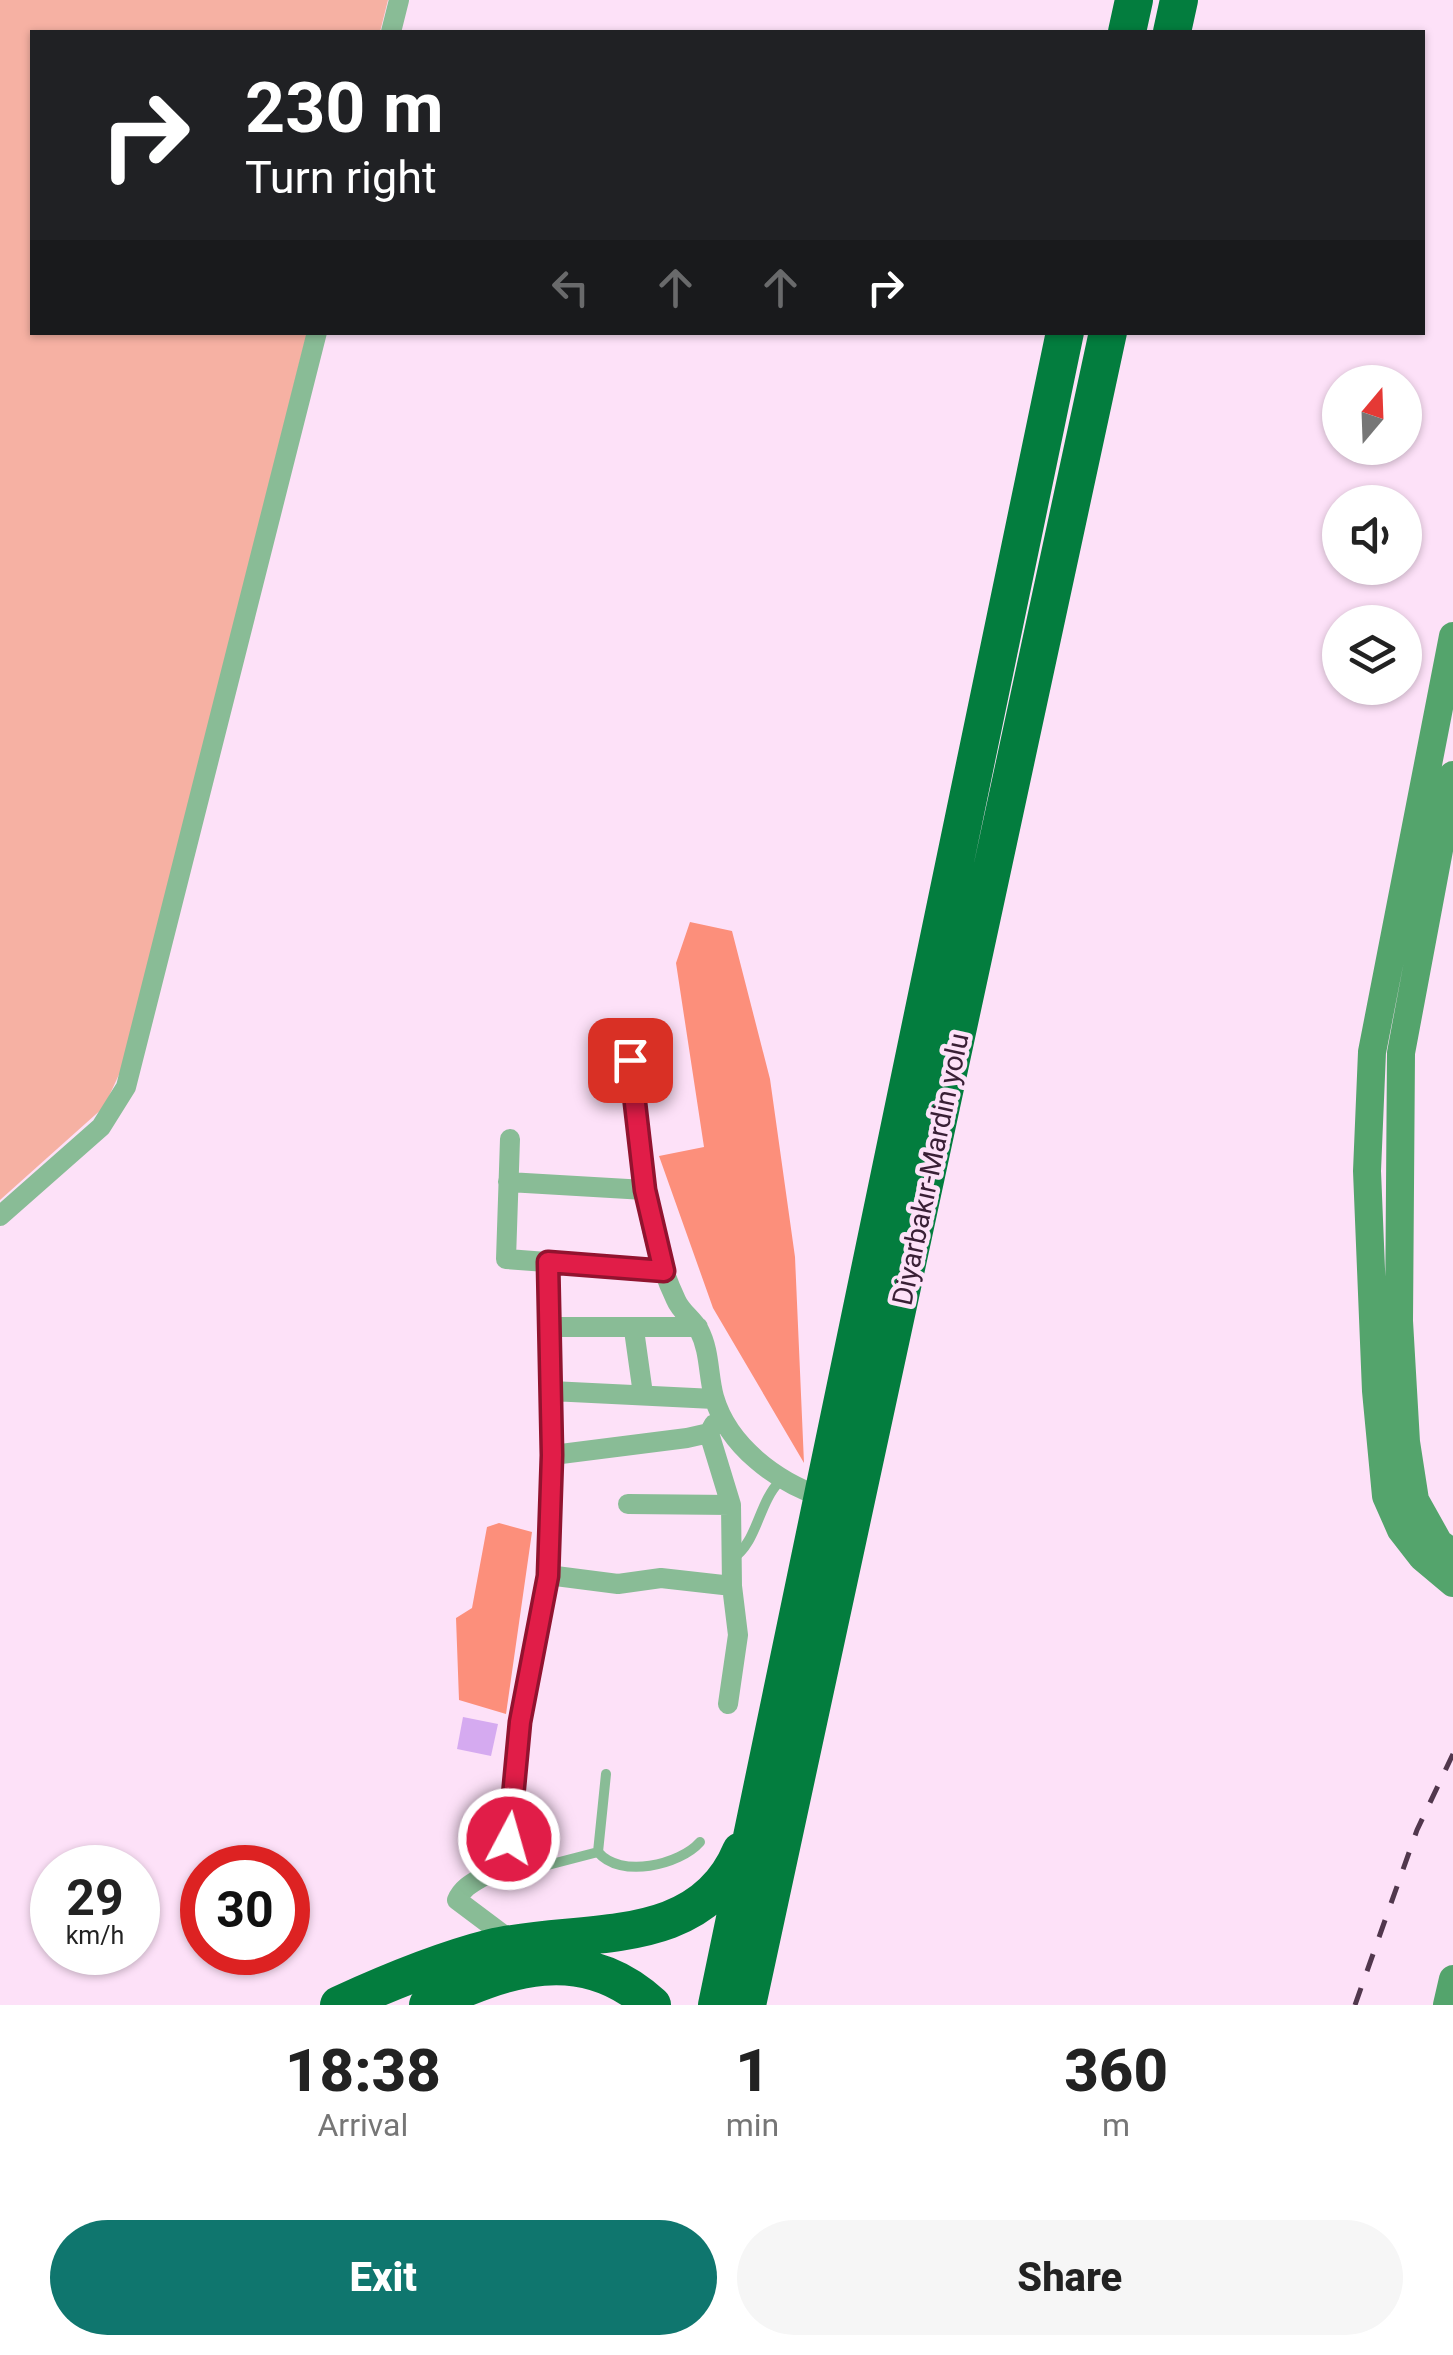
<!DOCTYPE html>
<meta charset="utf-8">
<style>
body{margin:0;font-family:Roboto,sans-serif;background:#f6f6f6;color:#222;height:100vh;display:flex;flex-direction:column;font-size:38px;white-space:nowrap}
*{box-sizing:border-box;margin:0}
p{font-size:32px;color:#767676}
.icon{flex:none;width:55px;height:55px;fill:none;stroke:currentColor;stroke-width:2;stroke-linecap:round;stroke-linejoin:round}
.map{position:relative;height:2005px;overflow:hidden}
.side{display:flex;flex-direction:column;background:#fff;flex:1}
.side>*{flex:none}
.banner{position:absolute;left:30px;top:30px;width:1395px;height:305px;border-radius:0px;box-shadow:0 2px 8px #0004;background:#202124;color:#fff;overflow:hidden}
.needle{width:65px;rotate:19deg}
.buttons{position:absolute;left:1322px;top:365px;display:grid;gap:20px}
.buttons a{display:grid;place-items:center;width:100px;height:100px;border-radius:50%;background:#fff;box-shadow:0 2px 8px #0004;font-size:50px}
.speed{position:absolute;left:30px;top:1845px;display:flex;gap:20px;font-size:50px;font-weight:700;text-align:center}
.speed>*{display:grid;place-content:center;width:130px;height:130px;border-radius:50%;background:#fff;box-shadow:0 2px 8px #0004;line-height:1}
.speed small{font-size:25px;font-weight:400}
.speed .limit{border:15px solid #d22;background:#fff;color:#111}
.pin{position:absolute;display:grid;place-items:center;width:85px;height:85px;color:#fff;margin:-42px;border-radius:20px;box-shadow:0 5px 15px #0006}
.me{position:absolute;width:110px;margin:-55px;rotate:6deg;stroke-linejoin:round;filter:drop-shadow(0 0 8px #0008)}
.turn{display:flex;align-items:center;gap:35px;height:210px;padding:0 50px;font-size:45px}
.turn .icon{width:130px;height:130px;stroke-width:2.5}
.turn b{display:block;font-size:70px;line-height:85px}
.lanes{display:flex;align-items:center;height:95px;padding:0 50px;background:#0003;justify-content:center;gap:50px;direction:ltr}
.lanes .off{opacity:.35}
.eta{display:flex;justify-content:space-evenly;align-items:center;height:170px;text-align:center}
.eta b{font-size:60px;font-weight:800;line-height:70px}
.action{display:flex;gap:20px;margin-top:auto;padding:20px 50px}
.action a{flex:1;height:115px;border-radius:60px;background:#0f766e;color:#fff;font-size:40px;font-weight:800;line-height:115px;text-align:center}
.action a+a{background:#f6f6f6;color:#222}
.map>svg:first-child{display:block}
</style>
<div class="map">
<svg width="1453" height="2005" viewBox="0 0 1453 2005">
<rect width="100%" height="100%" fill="#fde1f8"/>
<path fill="#f6b1a3" d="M0,0H388L380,32H32V332L307,333L122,1068L104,1107L0,1200Z"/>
<path fill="#fc8f7b" d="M690,922L732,931L770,1079L795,1257L804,1463L713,1308L659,1156L704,1147L676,963Z
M499,1523L532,1532L506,1714L459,1700L456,1618L472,1608L487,1527Z"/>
<path fill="#d5aaf0" d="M463,1717L498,1724L491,1756L457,1749Z"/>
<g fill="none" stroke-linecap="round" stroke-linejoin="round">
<path stroke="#89bc96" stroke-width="10" d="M732,1559C758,1542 758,1503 780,1481
M598,1852L606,1774
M499,1870L517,1873L598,1852C620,1879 680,1865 700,1842"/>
<path stroke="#89bc96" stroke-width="20" d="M391,32L399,0
M630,1060C639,1138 641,1227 676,1300C681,1312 693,1319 699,1330C710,1351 708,1375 714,1397C728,1446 777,1482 822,1497
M510,1139L506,1259L664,1271
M508,1182L645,1190
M0,1216L101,1127L126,1087L317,332
M549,1327H698
M634,1330L643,1394
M551,1391L714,1399
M709,1433L731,1505L732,1586L738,1635L728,1704
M553,1455L687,1438L709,1433L714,1424
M628,1504L731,1505
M548,1575L618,1584L661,1578L732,1586
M513,1942L457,1900C466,1878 495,1878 506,1855L520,1722L548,1575L553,1455L548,1262"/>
<path stroke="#54a46c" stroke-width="28" d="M1453,636L1372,1052L1367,1171L1376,1391L1386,1496L1401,1530L1422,1557L1453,1583
M1453,775L1401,1053L1399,1321L1406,1442L1415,1500L1439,1543L1453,1553
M1447,2005L1453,1979"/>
<path stroke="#037d3e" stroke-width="38" d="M1127,32L1134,0
M1172,32L1179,0
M339,2005C387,1983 439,1961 491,1948C579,1927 699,1952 741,1851
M428,2005C505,1967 583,1941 652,2005
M717,2005L1065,332
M747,2005L1108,332"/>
<path stroke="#51374d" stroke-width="5" stroke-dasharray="18 18" stroke-linecap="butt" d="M1355,2005L1417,1830L1453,1754"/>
</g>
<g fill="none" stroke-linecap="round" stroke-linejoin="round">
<defs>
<path id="route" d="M509,1839L520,1722L548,1576L552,1455L548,1262L664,1271L645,1190L630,1060"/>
</defs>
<use href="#route" stroke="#92132f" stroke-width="25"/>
<use href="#route" stroke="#e11d48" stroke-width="18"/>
</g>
<g text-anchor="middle" stroke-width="9" stroke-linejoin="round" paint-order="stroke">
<g font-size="28" fill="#391f35" stroke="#fde1f8">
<text transform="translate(930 1169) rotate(-78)" y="10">Diyarbakır-Mardin yolu</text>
</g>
</g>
</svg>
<div class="buttons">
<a><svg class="needle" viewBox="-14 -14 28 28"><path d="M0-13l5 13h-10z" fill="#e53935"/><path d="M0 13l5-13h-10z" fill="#767676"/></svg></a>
<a><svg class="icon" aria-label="sound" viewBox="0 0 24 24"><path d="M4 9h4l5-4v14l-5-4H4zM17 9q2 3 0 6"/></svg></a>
<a><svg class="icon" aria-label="layers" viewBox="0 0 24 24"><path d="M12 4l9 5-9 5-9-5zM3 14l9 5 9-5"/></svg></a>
</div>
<div class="speed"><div>29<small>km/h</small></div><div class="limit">30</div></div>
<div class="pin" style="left:630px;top:1060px;background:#d93025"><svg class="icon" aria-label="arrive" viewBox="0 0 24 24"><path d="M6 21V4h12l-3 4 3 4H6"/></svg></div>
<svg class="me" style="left:509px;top:1839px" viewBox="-20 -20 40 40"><circle r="17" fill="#e11d48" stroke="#fff" stroke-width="3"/><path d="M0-11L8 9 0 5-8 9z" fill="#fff"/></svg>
<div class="banner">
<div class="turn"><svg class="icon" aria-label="right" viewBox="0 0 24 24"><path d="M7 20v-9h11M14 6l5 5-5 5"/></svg><div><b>230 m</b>Turn right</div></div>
<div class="lanes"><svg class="icon off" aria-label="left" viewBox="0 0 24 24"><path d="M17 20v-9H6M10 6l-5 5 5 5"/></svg><svg class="icon off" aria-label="ahead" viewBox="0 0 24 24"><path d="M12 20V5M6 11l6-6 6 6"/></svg><svg class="icon off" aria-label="ahead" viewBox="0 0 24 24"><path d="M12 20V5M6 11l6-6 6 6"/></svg><svg class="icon" aria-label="right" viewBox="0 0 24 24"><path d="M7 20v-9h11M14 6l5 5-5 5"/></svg></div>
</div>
</div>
<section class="side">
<div class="eta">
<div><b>18:38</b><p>Arrival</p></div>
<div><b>1</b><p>min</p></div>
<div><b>360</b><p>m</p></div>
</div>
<div class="action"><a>Exit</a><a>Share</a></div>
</section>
